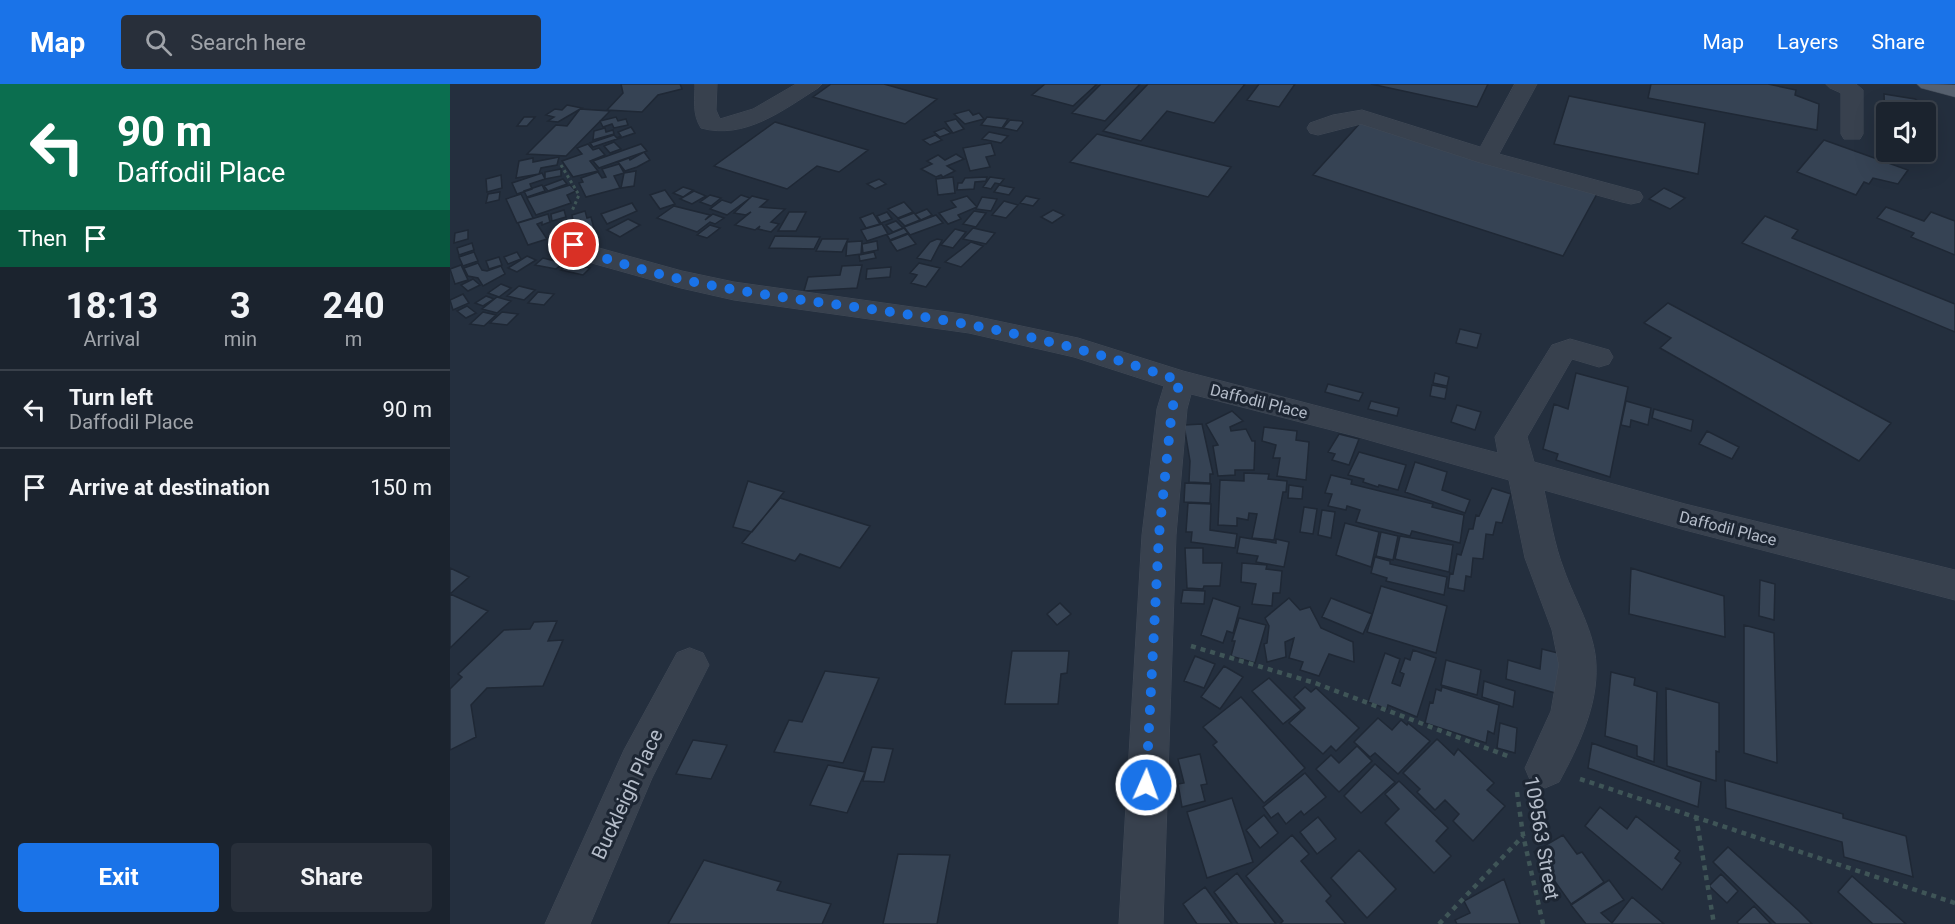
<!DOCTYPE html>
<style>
body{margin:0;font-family:Roboto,sans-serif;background:#282f3a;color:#f1f3f6;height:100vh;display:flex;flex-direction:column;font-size:22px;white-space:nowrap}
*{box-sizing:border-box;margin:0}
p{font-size:20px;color:#a0a4aa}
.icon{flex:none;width:33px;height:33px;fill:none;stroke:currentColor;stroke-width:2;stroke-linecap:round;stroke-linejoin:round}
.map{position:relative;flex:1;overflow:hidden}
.side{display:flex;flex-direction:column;background:#1b232e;width:450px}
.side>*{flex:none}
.guide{background:#0b6e4f;color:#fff;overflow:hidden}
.tools{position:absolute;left:1426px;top:18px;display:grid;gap:12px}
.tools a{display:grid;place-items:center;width:60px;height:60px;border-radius:6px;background:#1b232e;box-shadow:0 6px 24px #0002,0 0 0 2px #39404a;font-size:30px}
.pin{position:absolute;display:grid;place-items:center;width:51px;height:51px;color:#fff;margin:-26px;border:3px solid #fff;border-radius:50%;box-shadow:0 2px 6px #0007}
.me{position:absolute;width:66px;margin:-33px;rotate:2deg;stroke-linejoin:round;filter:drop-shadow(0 0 4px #0008)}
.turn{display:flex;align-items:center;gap:21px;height:126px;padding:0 18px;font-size:27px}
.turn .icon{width:78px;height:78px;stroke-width:2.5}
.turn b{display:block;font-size:42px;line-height:51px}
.then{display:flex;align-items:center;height:57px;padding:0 18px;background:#0003;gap:12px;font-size:22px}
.eta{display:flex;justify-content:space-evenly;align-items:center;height:102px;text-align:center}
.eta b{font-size:36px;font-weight:700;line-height:42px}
.cta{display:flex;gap:12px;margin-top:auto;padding:12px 18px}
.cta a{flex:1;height:69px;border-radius:6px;background:#1a73e8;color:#fff;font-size:24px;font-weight:700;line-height:69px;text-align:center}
.cta a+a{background:#282f3a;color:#f1f3f6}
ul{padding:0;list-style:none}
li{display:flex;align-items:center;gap:18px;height:78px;padding:0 18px;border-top:2px solid #39404a}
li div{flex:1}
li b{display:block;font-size:22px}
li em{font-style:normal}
header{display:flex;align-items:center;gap:36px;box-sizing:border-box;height:84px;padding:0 30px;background:#1a73e8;color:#fff}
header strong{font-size:28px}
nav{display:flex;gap:33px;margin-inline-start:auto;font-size:21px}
.search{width:420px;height:54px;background:#282f3a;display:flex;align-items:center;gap:15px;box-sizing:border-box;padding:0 21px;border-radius:6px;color:#a0a4aa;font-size:22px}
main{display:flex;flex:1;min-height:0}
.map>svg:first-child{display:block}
</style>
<header>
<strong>Map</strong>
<div class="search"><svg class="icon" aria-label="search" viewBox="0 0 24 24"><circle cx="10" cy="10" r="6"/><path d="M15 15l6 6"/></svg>Search here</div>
<nav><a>Map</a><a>Layers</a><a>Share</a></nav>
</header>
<main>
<section class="side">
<div class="guide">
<div class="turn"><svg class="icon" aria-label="left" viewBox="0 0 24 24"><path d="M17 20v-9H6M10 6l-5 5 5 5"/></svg><div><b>90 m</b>Daffodil Place</div></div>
<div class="then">Then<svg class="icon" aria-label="arrive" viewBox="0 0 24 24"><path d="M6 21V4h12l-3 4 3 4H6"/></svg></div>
</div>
<div class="eta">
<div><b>18:13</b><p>Arrival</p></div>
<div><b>3</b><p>min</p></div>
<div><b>240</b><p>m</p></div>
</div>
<ul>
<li><svg class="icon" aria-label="left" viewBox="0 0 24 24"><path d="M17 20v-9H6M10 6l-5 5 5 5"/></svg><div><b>Turn left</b><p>Daffodil Place</p></div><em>90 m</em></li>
<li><svg class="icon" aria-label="arrive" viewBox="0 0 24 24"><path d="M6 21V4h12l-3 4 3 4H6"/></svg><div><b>Arrive at destination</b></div><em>150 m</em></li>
</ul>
<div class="cta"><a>Exit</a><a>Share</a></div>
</section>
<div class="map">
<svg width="1505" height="840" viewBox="0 0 1505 840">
<rect width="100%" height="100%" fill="#242f3e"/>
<path fill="#364354" stroke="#1f2835" stroke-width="1.5" d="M171,0H230L232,5L208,11L192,28L157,26L173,9Z
M381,0H434L487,15L455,40L363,13Z
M595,0H647L623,22L582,11Z
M651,0H690L655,37L622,29Z
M698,0H795L764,39L717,27L691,57L653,47Z
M809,0H845L829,23L797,16Z
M921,0H1038L1027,23Z
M1201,0H1318L1346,6L1345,11L1369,20L1367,46L1198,14Z
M1434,10L1465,15L1469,18L1470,28L1455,26L1456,28H1437L1435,35Z
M1119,12L1255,39L1248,90L1104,60Z
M117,21L132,24L108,38L98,37L104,33L96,31L105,25L112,26Z
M130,25L160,27L116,72L77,70L106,41L117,42Z
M519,26L523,31L529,29L534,35L515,40L504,30Z
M74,33H85L77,42H67Z
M166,33L168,37L176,35L178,41L164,44L162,40L153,43L150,37Z
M537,33L558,35L552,44L531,41Z
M506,35L514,45L503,49L495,38Z
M560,36L572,37L573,39L567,47L553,44Z
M912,37L1148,108L1113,172L863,91Z
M325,38L418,66L389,88L367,82L337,105L264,82Z
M181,43L185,49L143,63L140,59L164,51L167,54L171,52L168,48Z
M155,44L156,48L163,46L164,50L143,56L144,47Z
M494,44L501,49L490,53L484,48Z
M539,48L558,52L551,59L532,55Z
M647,50L781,83L758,113L620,78Z
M485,51L492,56L480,61L473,56Z
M1374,56L1458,86L1448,100L1423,94L1419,100L1414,98L1406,111L1347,88Z
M164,58L171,65L160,69L154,62Z
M541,59L545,71L536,73L540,83L520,87L513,64Z
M138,60L143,66L149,64L155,71L140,77L148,87L123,93L112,77L132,70L127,64Z
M191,60L197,67L149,84L143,77Z
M194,68L200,76L187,83L175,87L168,78L179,74L180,76Z
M506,70L514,75L497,82L505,87L493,93L491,91L486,93L471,85L482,80L477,77L488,71L495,76Z
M109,73L107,81L91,84L89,90L66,94L69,77L83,74V78Z
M169,80L174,89L164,92L170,104L136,113L129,99L133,98L131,94L148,88L152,94L156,93L152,85Z
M111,85V92L95,95V88Z
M186,87L184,102L171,104L174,89Z
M92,89L95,95L80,100L82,105L67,110L62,99Z
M51,91L52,104L37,108L36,95Z
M503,93L505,109L488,111L486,95Z
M537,93L536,97L525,98L524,105L507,106L508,99H512L515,94Z
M540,93L554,95L550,100L545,99L541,105L533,103Z
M113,95L117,100L98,107L94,102Z
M429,95L436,100L425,105L417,100Z
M92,101L95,107L77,113L74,107Z
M120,101L126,107L117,111L121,119L86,131L77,114Z
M549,101L564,104L559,111L544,108Z
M233,103L243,106L233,113L223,109Z
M1214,104L1235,114L1220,125L1199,115Z
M215,106L225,120L210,125L200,111Z
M244,107L256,112L242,120L230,115Z
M50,108L49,116L36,119L38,110Z
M71,110L83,134L67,139L56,115Z
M260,111L271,114L261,122L250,118Z
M291,111L300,114L277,131L260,125L272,116L281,119Z
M302,112L318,116L310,123L335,125L321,138L329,140L321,148L308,145L310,142L305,146L285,141L301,128L296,131L284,129Z
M517,112L527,123L508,131L511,135L498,140L489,129L506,123L501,117Z
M576,112L589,115L583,122L570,119Z
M532,113L547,115L541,127L526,125Z
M554,117L568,121L556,134L542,131Z
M454,118L463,128L448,134L438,125Z
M182,119L187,127L157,140L151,130Z
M224,122L260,131L255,136L263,130L274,134L265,140L260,138L247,148L207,134Z
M1436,123L1474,137L1481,128L1505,137V171L1461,153L1464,149L1427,134Z
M477,125L482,131L471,136L465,130Z
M114,126L116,133L102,137L101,130Z
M603,126L614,131L602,139L591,133Z
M135,127L137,134L141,133L144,145L126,151L122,131Z
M524,127L536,129L526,143L513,140Z
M339,128H356L346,147H328Z
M437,128L442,135L431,139L427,132Z
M423,129L430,140L416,144L410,134Z
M464,129L470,136L455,142L448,135Z
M98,130L100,138L92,141V138L87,140L97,155L78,161L68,139Z
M486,131L493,139L460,151L454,143Z
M1315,132L1348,146L1342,154L1505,220V248L1292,159Z
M178,135L190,141L170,153L157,146Z
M446,137L453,144L443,148L436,141Z
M432,140L438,150L417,157L411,146Z
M260,141L270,144L257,154L247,151Z
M454,144L458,149L440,156L437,151Z
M523,144L545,149L536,160L513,155Z
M505,145L516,148L503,164L491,161Z
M18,146V155L4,159L5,149Z
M458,150L466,160L447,167L440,157Z
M325,152L370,153L364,165L319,164Z
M372,155H398L392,168L366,167Z
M487,155L492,156L481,177L467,174L480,158Z
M412,157L411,170L396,172L397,158Z
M427,157L428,166L413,169L412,160Z
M521,158L533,162L511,183L495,178Z
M22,159L24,166L9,171L7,164Z
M24,168L28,177L13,182L9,173Z
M67,168L71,175L58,180L54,173Z
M424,168L426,174L410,177L409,171Z
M77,172L86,176L67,188L58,184Z
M49,173L52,181L39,185L36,177Z
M93,174L113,179L106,185L85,181Z
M28,179L32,186L37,187L51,182L55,190L33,202L28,194L18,192L14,184Z
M469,179L490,184L476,203L461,199L467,191L460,189Z
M118,180L140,184L133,191L111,186Z
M11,181L18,196L5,200L0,185Z
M412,181L407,204L354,207L358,193L390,191L392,182Z
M441,183L440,193L416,195L417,185Z
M23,195L30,201L18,207L11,201Z
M51,200L61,204L49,213L38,209Z
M69,202L85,206L74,216L57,212Z
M88,208L104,210L94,221L78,219Z
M13,210L19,219L3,226L0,216Z
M36,212L44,215L33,222L25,219Z
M47,213L61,217L47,229L32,225Z
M1218,219L1441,339L1409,377L1210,264L1221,254L1194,239Z
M17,222L26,229L16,234L7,227Z
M33,228L46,231L34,242L20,240Z
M52,228L68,230L57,241L40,239Z
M1010,245L1031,250L1027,264L1006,259Z
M985,289L999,293L997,302L983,299Z
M1126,289L1178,303L1160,393L1106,376L1108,370L1093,365L1104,320L1118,325Z
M878,300L913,309L909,317L875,308Z
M982,301L997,304L995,315L980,312Z
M921,317L949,324L947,332L918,325Z
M1176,317L1201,324L1198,341L1181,336L1180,343L1171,341Z
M1007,321L1031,328L1025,346L1001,338Z
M1204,325L1243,336L1241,347L1202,334Z
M782,327L793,337L780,343L781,347L796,345L802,357H805L804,386H785V391L768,392L763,362L768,361L756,340Z
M752,340L763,390H760V399L739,398L740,377L734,341Z
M814,343L847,347L846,356L859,358L856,396L827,392L830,374H823L826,361L812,357Z
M1257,347L1289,363L1282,375L1249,360Z
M889,350L909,355L899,381L882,376L885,370L878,368Z
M909,368L956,381L948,406L929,401L928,403L913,398L914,395L898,391Z
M965,378L997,388L992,406L1020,416L1015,429L955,408Z
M794,389L819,390L818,395L837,397L836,408H833L824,456L802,454L807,430L799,429L798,436L787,434V442L768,441L770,396L794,397Z
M881,391L902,396L901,400L983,420L982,423L1014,431L1010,459L962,447L960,452L906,438L910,426L897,422L896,426L878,422L882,410L875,409Z
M298,397L334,408L302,448L283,443Z
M735,399L761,400L760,419L734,418Z
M839,401L853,403L852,415L838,414Z
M1042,404L1061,410L1052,439L1046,438L1043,451L1036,450L1033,475L1023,474L1021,493L1016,492L1014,507L998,504L1000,489L1003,490L1007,470L1011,471L1019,445H1023L1026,431L1029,432Z
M330,414L420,442L390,484L350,470L345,477L292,459Z
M738,419L761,420L760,446L787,450L785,464L741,458L742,448H736Z
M854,423L867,425L863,450L850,448Z
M872,426L885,428L881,454L868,451Z
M895,439L929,448L921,483L886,471Z
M931,448L948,452L943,476L926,472Z
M950,452L1003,461L999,488L945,475Z
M790,453L826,459V455L839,458L834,483L806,478L808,472L787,469Z
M735,464H753V479H772L770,502H754L753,505L737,504Z
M925,473L940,477V480L997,493L994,511L936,497L937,494L921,489Z
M792,479L817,481L816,485L832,487L830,509H823L822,522L802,520L806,500L791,498Z
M0,484L19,493L0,510L38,527L0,564Z
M1181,484L1274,512L1275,553L1179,530Z
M1310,496L1325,500L1324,536L1309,532Z
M931,502L997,522L986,569L917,548Z
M733,506L755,507L754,520L731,519Z
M763,514L790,523L783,549L777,547L773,559L751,551Z
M839,514L850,526L860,523L871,544L903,558L904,578L879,570L869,592L850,586L853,578L839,574L844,554L835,558L836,573L817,578L814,560L817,559L819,542L815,534Z
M881,514L922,530L913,550L872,533Z
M610,519L621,530L607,541L597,530Z
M789,534L816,541L805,579L781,572L785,557H782Z
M107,537L98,557L113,556L93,602L37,604L21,621L26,653L0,666V605L12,593L8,590L54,546L80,545L84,538Z
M1294,541L1324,549L1327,679L1294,669Z
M1092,565L1116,571L1112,611L1056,595L1058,576L1090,585Z
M963,566L986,574L967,633L938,621L937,625L918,618L935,569L950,575L942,599L950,602L954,590L950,588L955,574L960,576Z
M562,567H619L617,589L611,590L608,620H555Z
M745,572L765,580L754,604L734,597Z
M996,576L1031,586L1027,611L991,601Z
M774,582L793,593L770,625L751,613Z
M375,587L429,594L393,679L324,668L339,636L352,638Z
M1161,588L1185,594L1184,601L1207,608L1204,678L1187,672V662L1155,652Z
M819,594L851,626L833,640L802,607Z
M1034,597L1065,607L1063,623L1032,613Z
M855,603L861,608L866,604L909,644L886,667L881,662L873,670L839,639L855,624L844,613Z
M992,603L1049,621L1044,650L1038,647L1036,659L975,639L980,618L983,619L986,605L991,607Z
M1216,604L1269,619V668L1266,667V697L1217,682Z
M791,613L855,684L814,719L763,661L767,658L753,643Z
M928,634L942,646L951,636L957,641L958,639L980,657L948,690L925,669L920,673L904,658Z
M1050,639L1067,644L1065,669L1047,664Z
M987,655L1004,671L1008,665L1044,699L1037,706L1055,722L1023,757L1003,737L1009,730L995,716L985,726L967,708L970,705L953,689Z
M243,656L277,661L261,695L226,690Z
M1142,659L1251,698L1248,723L1138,684Z
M907,662L922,677L889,708L866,685L881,671L889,679Z
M422,663L443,665L434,698L413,697Z
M750,670L757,700L751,701L755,717L732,723L728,700L734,699L728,675Z
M925,680L945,698L911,729L894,712Z
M378,681L415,688L397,729L360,721Z
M855,689L876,713L854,731L851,727L836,740L828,729L821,734L813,723Z
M1275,696L1393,730V734L1456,752L1463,793L1394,773L1392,758L1276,724Z
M949,697L998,744L986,757L1001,772L984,789L935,739L949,725L935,710Z
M782,714L803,778L757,794L737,728Z
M1150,723L1177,745L1186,732L1230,767L1225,774L1231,779L1212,806L1135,742Z
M814,731L828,749L810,764L796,746Z
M868,733L886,755L867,770L850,748Z
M842,751L859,770L851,777L881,812L876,817L896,840H830L833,837L796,792Z
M1113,751L1127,770L1132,768L1154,798L1121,820L1084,768Z
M1278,763L1349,827L1362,840H1326L1263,778Z
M909,766L946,805L917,834L881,794Z
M448,770L500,771L487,840H433Z
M254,776L331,798L327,806L381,820L372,840H218Z
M787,789L826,840H788L764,808Z
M1271,790L1288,807L1277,819L1259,802Z
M1402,792L1456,840H1423L1388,808Z
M1054,795L1070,840H1007L1005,836L1020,829L1014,817Z
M1159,796L1174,816L1151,829L1162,839L1182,813L1214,840H1136L1121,821Z
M755,803L782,840H747L733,820Z
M1304,822L1321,840H1289L1287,838Z"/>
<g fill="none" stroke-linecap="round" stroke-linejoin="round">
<defs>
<path id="minor" d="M245,0H267L266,26L270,35L303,25L346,0H372L368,4C333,26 295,56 251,44C242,30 245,15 245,0Z
M1065,0H1087L1049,70L1190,108L1193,113L1190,118L1181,120L1172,118L1028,78L911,40L868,51L860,49L857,44L860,39L883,31L912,26L1030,63Z
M1376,0H1406L1413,6V50L1410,55H1394L1391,50V9L1380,4Z
M112,143L121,145L149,164L232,187L284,198L519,231L628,254L733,287L1048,369L1045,353L1102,261L1120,255L1159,266L1163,273L1159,280L1149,283L1122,275L1077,353L1084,378L1235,420L1505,486V516L1235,446L1094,406C1100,433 1104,460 1114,486C1125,517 1145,548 1146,581C1148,622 1128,663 1109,698L1095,704L1081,698L1075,684L1101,627L1109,581L1102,546L1075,474L1059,396L905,352L741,310L737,325L726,451L713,840H669L692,451L707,325L714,302L624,273L519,249L284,216L231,204L131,176L99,151L103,145Z
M240,564L253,569L259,581L202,694L140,840H95L174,666L227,569Z"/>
<path id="major" d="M1467,0L1505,1V13L1471,4Z"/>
</defs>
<use href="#minor" stroke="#414a57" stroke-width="1"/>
<use href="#major" stroke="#414a57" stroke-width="1"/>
<path stroke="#3f5557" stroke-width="3" stroke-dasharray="3 3" stroke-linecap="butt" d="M111,81L129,111L122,127"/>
<path stroke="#3f5557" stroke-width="4.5" stroke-dasharray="5 5" stroke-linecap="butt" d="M741,562L865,599L1060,673
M1130,695L1505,819
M1067,708L1073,751L1093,840
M1246,732L1264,840
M989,840L1073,752"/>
<use href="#minor" fill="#38414e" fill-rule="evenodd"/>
<use href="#major" fill="#56606e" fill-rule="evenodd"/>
</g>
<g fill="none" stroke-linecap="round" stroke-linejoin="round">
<path stroke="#1a73e8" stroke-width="10" stroke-dasharray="0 18" d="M124,161C148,174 175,180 201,188C278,208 356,216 434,227C535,241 634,262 730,297L722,325L709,451L696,701"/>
</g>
<g text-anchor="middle" stroke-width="6" stroke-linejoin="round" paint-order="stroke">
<g font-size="16" fill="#b4bcc9" stroke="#1d2633">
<text transform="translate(809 317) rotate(14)" y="6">Daffodil Place</text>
<text transform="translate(1278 444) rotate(14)" y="6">Daffodil Place</text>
</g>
<g font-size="20" fill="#b4bcc9" stroke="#1d2633">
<text transform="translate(177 710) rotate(-65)" y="7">Buckleigh Place</text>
<text transform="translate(1092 754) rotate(80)" y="7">109563 Street</text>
</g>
</g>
</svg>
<div class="tools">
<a><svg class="icon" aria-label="sound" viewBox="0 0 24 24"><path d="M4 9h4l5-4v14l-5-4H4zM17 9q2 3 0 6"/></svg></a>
</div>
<div class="pin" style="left:124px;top:161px;background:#d93025"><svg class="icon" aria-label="arrive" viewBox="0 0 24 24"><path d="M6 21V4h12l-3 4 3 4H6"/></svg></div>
<svg class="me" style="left:696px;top:701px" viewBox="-20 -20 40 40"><circle r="17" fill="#1a73e8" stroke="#fff" stroke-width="3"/><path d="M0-11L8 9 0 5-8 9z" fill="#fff"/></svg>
</div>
</main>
